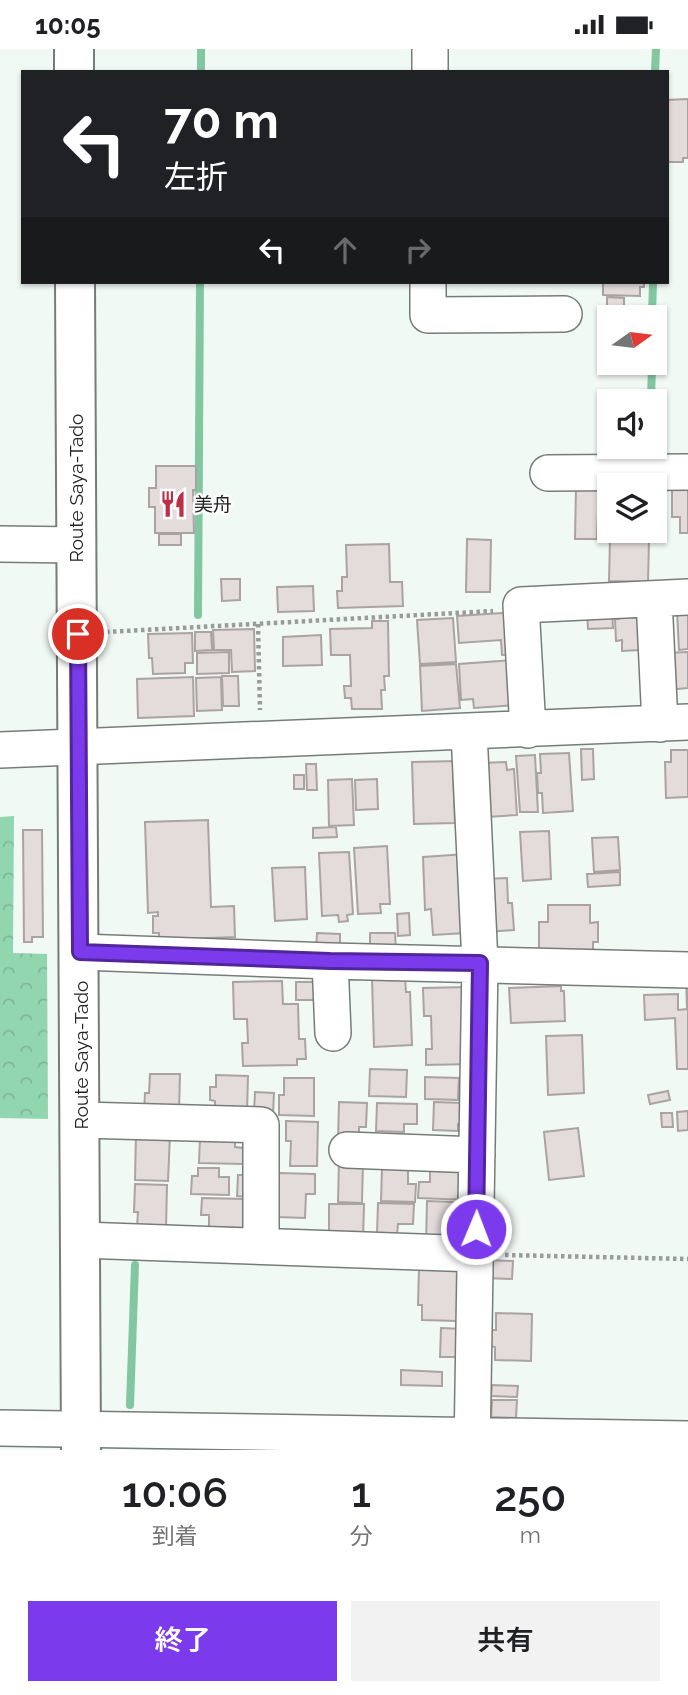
<!DOCTYPE html>
<html lang="ja">
<meta charset="utf-8">
<style>
body{margin:0;font-family:Raleway,"Noto Sans JP",sans-serif;background:#f2f2f2;color:#202124;height:100vh;display:flex;flex-direction:column;font-size:26px;white-space:nowrap}
*{box-sizing:border-box;margin:0}
p{font-size:23px;color:#757577}
.icon{flex:none;width:38px;height:38px;fill:none;stroke:currentColor;stroke-width:2;stroke-linecap:round;stroke-linejoin:round}
.map{position:relative;height:1401px;overflow:hidden}
.panel{display:flex;flex-direction:column;background:#fff;flex:1}
.panel>*{flex:none}
.banner{position:absolute;left:21px;top:21px;width:648px;height:214px;border-radius:0px;box-shadow:0 2px 5px #0004;background:#202124;color:#fff;overflow:hidden}
.needle{width:46px;rotate:76deg}
.controls{position:absolute;left:597px;top:256px;display:grid;gap:14px}
.controls a{display:grid;place-items:center;width:70px;height:70px;border-radius:0px;background:#fff;box-shadow:0 2px 5px #0004;font-size:35px}
.pin{position:absolute;display:grid;place-items:center;width:60px;height:60px;color:#fff;margin:-30px;border:4px solid #fff;border-radius:50%;box-shadow:0 2px 7px #0007}
.me{position:absolute;width:77px;margin:-38px;rotate:1deg;stroke-linejoin:round;filter:drop-shadow(0 0 5px #0008)}
.turn{display:flex;align-items:center;gap:24px;height:147px;padding:0 28px;font-size:32px}
.turn .icon{width:91px;height:91px;stroke-width:2.5}
.turn b{display:block;font-size:49px;line-height:60px}
.lanes{display:flex;align-items:center;height:66px;padding:0 28px;background:#0003;justify-content:center;gap:35px;direction:ltr}
.lanes .off{opacity:.35}
.eta{display:flex;justify-content:space-evenly;align-items:center;height:119px;text-align:center}
.eta b{font-size:42px;font-weight:600;line-height:49px}
.action{display:flex;gap:14px;margin-top:auto;padding:14px 28px}
.action a{flex:1;height:80px;border-radius:0px;background:#7c3aed;color:#fff;font-size:28px;font-weight:600;line-height:80px;text-align:center}
.action a+a{background:#f2f2f2;color:#202124}
.status{display:flex;justify-content:space-between;align-items:center;height:49px;padding:0 35px;background:#fff;direction:ltr}
.status svg{height:19px;fill:currentColor}
.map>svg:first-child{display:block}
</style>
<div class="status"><b>10:05</b><svg viewBox="0 0 49 12"><path d="M0 12V9h3v3zM5 12V6h3v6zM10 12V3h3v9zM15 12V0h3v12zM26 1h20v11H26zM47 4h2v5h-2z"/></svg></div>
<div class="map">
<svg width="688" height="1401" viewBox="0 0 688 1401">
<defs>
<pattern id="forest-crowns" width="20" height="18" patternUnits="userSpaceOnUse" patternTransform="scale(1.75)"><rect width="20" height="18" fill="#92d6b0"/><path d="M2 6a3 3 0 1 1 6 0M12 15a3 3 0 1 1 6 0" fill="none" stroke="#7eb897"/></pattern>
</defs>
<rect width="100%" height="100%" fill="#f1f9f4"/>
<path fill="url(#forest-crowns)" d="M14,767L13,904L47,905L48,1070L0,1069V768Z"/>
<g fill="none" stroke-linecap="round" stroke-linejoin="round">
<path stroke="#83c7a1" stroke-width="8" d="M201,23V0
M655,23L656,0
M652,268L653,233
M651,352L652,313
M651,415V397
M198,566L200,233
M130,1356L135,1216"/>
</g>
<path fill="#e4dbdb" stroke="#aba3a3" stroke-width="2" d="M688,50V109H683V113H667V51Z
M603,233H644V238H640V247L603,246Z
M607,248L624,249V266H607Z
M156,417H196V441H193L194,484H155V458H149V439H156Z
M672,429H688V484H680V468H672Z
M599,433L597,490H575L576,439Z
M654,445H664L665,461H654Z
M159,485H181V496H159Z
M467,490L491,491L490,543H466Z
M610,490L649,491L648,533L609,532Z
M389,495L390,533H402L403,557L338,559L337,542H342V528H347L346,496Z
M221,530H240V551L222,552Z
M313,537L314,562L278,563L277,538Z
M647,555L641,601L622,602V591L616,592L615,570H619V557Z
M612,561L613,579L588,580L587,562Z
M688,561V600L679,601L677,562Z
M517,563L519,605L502,606L501,591L459,594L457,567Z
M453,569L456,613L420,615L417,571Z
M372,572H388L389,627H384L385,641H381L382,660H352L351,649H345L344,637H351L350,606H331L330,580L372,579Z
M254,580L255,622L232,623L231,601H214L213,581Z
M195,583H211L212,601L195,602Z
M192,584L193,614H185V624L153,625L152,609H149L148,585Z
M321,586L322,616L283,617V588Z
M229,603V624L197,625V604Z
M688,603V639L667,641L665,604Z
M515,611L519,656L474,659L473,650L461,651L459,615Z
M456,615L460,659L422,662L420,617Z
M222,627H238L239,657H223Z
M193,628L194,667L138,669L137,630Z
M221,628L222,661L197,662L196,629Z
M581,700H593L594,730L582,731Z
M671,701H688V748L666,749L665,713H671Z
M569,704L573,762L543,764L542,744H538L537,724H541L540,705Z
M535,706L538,763H520L516,707Z
M457,712L453,719L455,774L414,775L412,713Z
M506,713L507,721L514,720L517,766L487,768L478,714Z
M306,715H316L317,741H307Z
M294,726H304V740H294Z
M352,730L354,776L329,777L328,731Z
M377,730L378,760L356,761L355,731Z
M208,771L211,858L234,857L235,888L159,891V884H153V867H158V863L148,864L145,773Z
M336,778L337,788L313,789V779Z
M23,781H42L43,888H32V893H24Z
M549,782L551,830L523,832L520,783Z
M618,788L620,821L594,823L592,789Z
M387,797L390,855H380L381,864L358,865L354,799Z
M349,803L353,865L347,866L348,872L339,873L338,866L322,867L319,804Z
M466,805V884L433,886L431,860L425,861L423,808Z
M305,818L307,870L275,872L272,819Z
M620,823V836L588,838L587,825Z
M507,829L508,854H512L514,881L486,883L483,830Z
M548,856H590V874L598,873V893H593V906H539V873H548Z
M409,864L410,886L398,887L397,865Z
M317,884L340,885V904H316Z
M370,884H395L396,903L370,904Z
M686,927H688V1020H677L675,969L645,971L644,946L678,945V961L687,960Z
M405,929L406,943H410L412,996L374,998L372,930Z
M282,932L283,955H298L299,990H305L306,1010H297V1016L243,1017L242,994H248L247,970H234L233,933Z
M296,933H315V951H296Z
M561,937V942H564L565,972L511,974L509,939Z
M469,938L472,1015L426,1016V1000H432L431,967H424L423,939Z
M582,986L584,1044L548,1046L546,987Z
M370,1020L407,1021L406,1048L369,1047Z
M150,1025H180L179,1064H144L145,1044H149Z
M216,1026L248,1027L247,1064L215,1063V1052L210,1051V1038H216Z
M425,1028L459,1029L458,1051L425,1050Z
M284,1029H314V1067L279,1066V1046H284Z
M668,1042L670,1051L650,1055L648,1046Z
M255,1043L274,1044L273,1065L254,1064Z
M339,1053L367,1054L366,1078H359V1091H338Z
M434,1053L463,1054V1075H458V1082L433,1081Z
M377,1054L417,1055V1075H404V1083L376,1082Z
M688,1062V1081L678,1082L677,1063Z
M661,1064H672L673,1078H662Z
M286,1072L318,1073L317,1117H290L291,1092H286Z
M578,1079L584,1127L549,1131L544,1083Z
M136,1084L170,1085L168,1132L135,1131Z
M200,1089L235,1091V1098L243,1099V1115L199,1114Z
M339,1111L363,1112L362,1154L338,1153Z
M198,1119H219V1128H229V1146L191,1145L192,1127H198Z
M382,1119L408,1120V1135H416L415,1153L381,1152Z
M430,1121L469,1122L468,1151L418,1149L419,1133H430Z
M278,1124L315,1125V1145H306L305,1169L277,1168Z
M238,1126H252L251,1148L237,1147Z
M135,1135L167,1136L166,1179L137,1178L138,1163H134Z
M202,1149L245,1150L244,1179L209,1178V1166H201Z
M427,1152L453,1153L452,1196L426,1195Z
M378,1154L414,1155L413,1175H398L397,1186L377,1185Z
M329,1155H364L363,1190L329,1189Z
M487,1211L513,1212L512,1230L487,1229Z
M419,1219L459,1221L457,1272L422,1271V1256H418Z
M496,1264L532,1265L531,1312L495,1311V1298L489,1297V1281H496Z
M441,1279L464,1280L463,1308H440Z
M401,1321L442,1323V1337L401,1336Z
M492,1336L518,1337L517,1348L491,1347Z
M492,1351H517L516,1369L491,1368Z"/>
<g fill="none" stroke-linecap="round" stroke-linejoin="round">
<defs>
<path id="minor" d="M430,23V0
M428,233V266L564,265
M548,424L688,423
M0,495L77,496
M654,550L660,675
M528,681L521,556L688,548
M469,683L480,914L472,1401
M0,701L688,673
M80,903L330,912L688,921
M330,912L333,984
M81,1071L261,1076V1196
M347,1101L477,1106
M81,1191L476,1205
M0,1379L688,1390"/>
<path id="major" d="M74,0V23
M75,233L81,1401"/>
</defs>
<use href="#minor" stroke="#767d79" stroke-width="38"/>
<use href="#major" stroke="#767d79" stroke-width="42"/>
<path stroke="#979d99" stroke-width="4.5" stroke-dasharray="3.5 3.5" stroke-linecap="butt" d="M258,575L260,661
M106,583L493,562
M505,1206L688,1210"/>
<use href="#minor" stroke="#fff" stroke-width="35"/>
<use href="#major" stroke="#fff" stroke-width="38"/>
</g>
<g fill="none" stroke-linecap="round" stroke-linejoin="round">
<defs>
<path id="route" d="M78,585L80,903L330,912L480,914L476,1180"/>
</defs>
<use href="#route" stroke="#51269a" stroke-width="18"/>
<use href="#route" stroke="#7c3aed" stroke-width="12"/>
</g>
<defs>
<symbol id="restaurant-bare" viewBox="-9 -9 18 18"><path d="M-5-6h1v4h1v-4h1v4h1v-4h1v5L-1.5 .5V6h-2V.5L-5-1ZM5-6V6H3V1.5H1.5Q1.5-4 5-6Z" fill="#bf2e46" stroke="#fff" stroke-width="2.5" paint-order="stroke"/></symbol>
</defs>
<g fill-rule="evenodd">
<use href="#restaurant-bare" x="154" y="436" width="38" height="38"/>
</g>
<g text-anchor="middle" stroke-width="5" stroke-linejoin="round" paint-order="stroke">
<g font-size="19" fill="#212422" stroke="#fff">
<text transform="translate(76 439) rotate(-90)" y="7">Route Saya-Tado</text>
<text transform="translate(81 1006) rotate(-90)" y="7">Route Saya-Tado</text>
</g>
<g font-size="19" fill="#212422" stroke="#fff" text-anchor="start">
<text x="194" y="462">美舟</text>
</g>
</g>
</svg>
<div class="controls">
<a><svg class="needle" viewBox="-14 -14 28 28"><path d="M0-13l5 13h-10z" fill="#e53935"/><path d="M0 13l5-13h-10z" fill="#757577"/></svg></a>
<a><svg class="icon" aria-label="sound" viewBox="0 0 24 24"><path d="M4 9h4l5-4v14l-5-4H4zM17 9q2 3 0 6"/></svg></a>
<a><svg class="icon" aria-label="layers" viewBox="0 0 24 24"><path d="M12 4l9 5-9 5-9-5zM3 14l9 5 9-5"/></svg></a>
</div>
<div class="pin" style="left:78px;top:585px;background:#d93025"><svg class="icon" aria-label="arrive" viewBox="0 0 24 24"><path d="M6 21V4h12l-3 4 3 4H6"/></svg></div>
<svg class="me" style="left:476px;top:1180px" viewBox="-20 -20 40 40"><circle r="17" fill="#7c3aed" stroke="#fff" stroke-width="3"/><path d="M0-11L8 9 0 5-8 9z" fill="#fff"/></svg>
<div class="banner">
<div class="turn"><svg class="icon" aria-label="left" viewBox="0 0 24 24"><path d="M17 20v-9H6M10 6l-5 5 5 5"/></svg><div><b>70 m</b>左折</div></div>
<div class="lanes"><svg class="icon" aria-label="left" viewBox="0 0 24 24"><path d="M17 20v-9H6M10 6l-5 5 5 5"/></svg><svg class="icon off" aria-label="ahead" viewBox="0 0 24 24"><path d="M12 20V5M6 11l6-6 6 6"/></svg><svg class="icon off" aria-label="right" viewBox="0 0 24 24"><path d="M7 20v-9h11M14 6l5 5-5 5"/></svg></div>
</div>
</div>
<section class="panel">
<div class="eta">
<div><b>10:06</b><p>到着</p></div>
<div><b>1</b><p>分</p></div>
<div><b>250</b><p>m</p></div>
</div>
<div class="action"><a>終了</a><a>共有</a></div>
</section>
